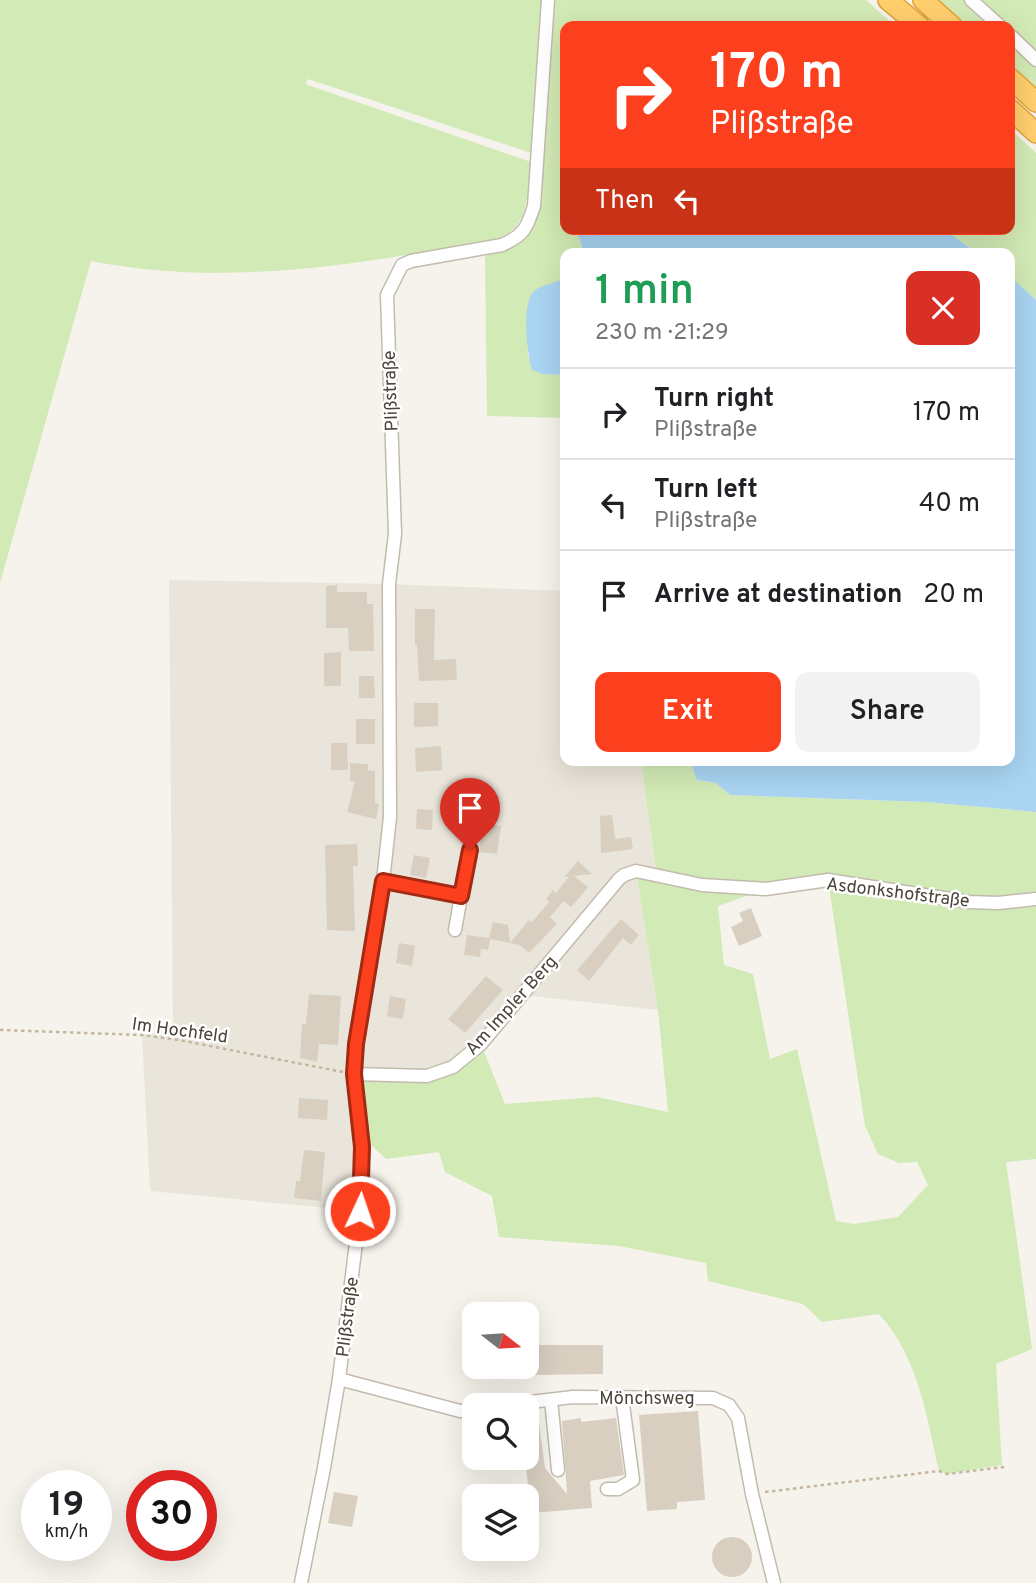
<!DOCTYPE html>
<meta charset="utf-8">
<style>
body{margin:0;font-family:Overpass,sans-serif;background:#f2f2f2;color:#202124;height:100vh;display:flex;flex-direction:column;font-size:26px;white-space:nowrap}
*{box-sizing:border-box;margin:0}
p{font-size:23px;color:#757577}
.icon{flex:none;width:38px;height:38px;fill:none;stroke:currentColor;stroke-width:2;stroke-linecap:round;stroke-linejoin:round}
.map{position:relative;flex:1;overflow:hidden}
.details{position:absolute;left:560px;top:248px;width:455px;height:518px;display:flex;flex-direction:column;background:#fff;border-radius:14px;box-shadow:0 7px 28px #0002}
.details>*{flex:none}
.guide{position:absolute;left:560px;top:21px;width:455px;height:214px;border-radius:14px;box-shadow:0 7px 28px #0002;background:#fc3f1d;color:#fff;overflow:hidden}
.needle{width:46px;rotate:107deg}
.fabs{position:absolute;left:462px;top:1302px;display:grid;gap:14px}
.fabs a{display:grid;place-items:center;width:77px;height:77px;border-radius:14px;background:#fff;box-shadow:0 7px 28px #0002;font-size:35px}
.speed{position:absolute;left:21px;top:1470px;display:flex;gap:14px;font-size:35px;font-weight:700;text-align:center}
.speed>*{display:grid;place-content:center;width:91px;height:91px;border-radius:50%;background:#fff;box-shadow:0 7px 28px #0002;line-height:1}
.speed small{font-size:18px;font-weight:400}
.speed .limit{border:10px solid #d22;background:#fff;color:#111}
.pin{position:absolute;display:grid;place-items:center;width:60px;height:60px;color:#fff;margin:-72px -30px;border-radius:50% 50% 50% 0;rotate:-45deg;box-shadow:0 0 7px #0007}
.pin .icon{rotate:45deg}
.me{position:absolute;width:77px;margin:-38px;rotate:3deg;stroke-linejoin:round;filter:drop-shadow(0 0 5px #0008)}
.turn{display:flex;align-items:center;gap:24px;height:147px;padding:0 35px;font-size:32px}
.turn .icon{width:91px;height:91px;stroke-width:2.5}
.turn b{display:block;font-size:49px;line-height:60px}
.then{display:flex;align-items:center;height:66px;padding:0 35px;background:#0003;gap:14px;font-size:26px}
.round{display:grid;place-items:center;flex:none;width:74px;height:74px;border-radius:14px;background:#f2f2f2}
.overview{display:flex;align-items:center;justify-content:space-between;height:119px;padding:0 35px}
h1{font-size:42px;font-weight:600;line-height:52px;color:#1e9e55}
.primary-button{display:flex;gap:14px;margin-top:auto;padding:14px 35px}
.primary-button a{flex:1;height:80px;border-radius:14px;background:#fc3f1d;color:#fff;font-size:28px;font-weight:600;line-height:80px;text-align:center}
.primary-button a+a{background:#f2f2f2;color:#202124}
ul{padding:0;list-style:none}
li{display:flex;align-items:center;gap:21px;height:91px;padding:0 35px;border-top:2px solid #e0e0e0}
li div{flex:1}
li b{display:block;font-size:26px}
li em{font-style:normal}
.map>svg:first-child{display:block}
</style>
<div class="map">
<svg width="1036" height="1583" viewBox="0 0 1036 1583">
<rect width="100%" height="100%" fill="#f6f3ec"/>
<path fill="#eae5da" d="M169,580L389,584L565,591V761H641L656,870L636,871L658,1010L523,995L481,1044L427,1076L355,1075L360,1211L150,1191L142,1035L173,1031Z"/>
<path fill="#d2eab5" d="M0,0H543L531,153L308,79L305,84L531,162C528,184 530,216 511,231C492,247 468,244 445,248C329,270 208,284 91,261L0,583Z
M554,0H866L895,26H565V229H576L582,246L580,254H565V277L558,282L544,286L527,317L528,356L543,374L565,375V418L487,416L485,256C516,247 525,242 537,212Z
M925,0H1036V87L1010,66V26H958Z
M1010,129L1036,153V300L1010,276V254H978L944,229H1010Z
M641,761H690L697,780L716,783L730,795L926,802L1036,812V1159L1006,1162L1032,1349L996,1364L1002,1465L947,1474L939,1471C926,1415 919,1358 879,1314L822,1322L803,1304L708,1281L706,1263L619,1246L499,1237L492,1196L445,1172L439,1152L386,1159L370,1144L354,1074L427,1076L481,1044L505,1104L597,1097L668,1112L658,1010L636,871L766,889L718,906L724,965L753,974L770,1059L797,1049L836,1221L854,1224L898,1217L928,1185L917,1162L899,1163L878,1154L865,1126L828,880L830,876L750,884L724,883L656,870Z"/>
<path fill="#a9d4f2" d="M576,229H944L978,254H580L582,246Z
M1010,276L1036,300V812L926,802L730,795L716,783L697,780L690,761H1010Z
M565,277V375L543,374L532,370C527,353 521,304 534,291C543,284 556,284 565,277Z"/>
<path fill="#d8cfc1" d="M337,585V592H367V604H373L374,651H349L348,628H326V586Z
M415,609H435L434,660L456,659L457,680L419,681L417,645H415Z
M341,652V686H324V653Z
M359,676H374L375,698H359Z
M414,703H438V726L414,727Z
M356,719H375V744H356Z
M331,743H347L348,770H331Z
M441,746L442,770L416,772L415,748Z
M350,763L368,764V770L375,771V803L379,804L376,819L347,812L355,781H350Z
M417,809L433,810L432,830L416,829Z
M612,815L615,839L631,837L633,849L601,853L600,816Z
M482,824L501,826L497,854L479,852Z
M357,844L358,866H353L355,931L327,930L325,845Z
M414,855L430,858L426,878L410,875Z
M578,861L592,874L574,876L588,887L580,897L571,907L564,901L550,917L557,924L529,953L520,945L510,943L529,920L532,922L549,902L546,899L553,890L556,893L563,884L569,877H564Z
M751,908L762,936L739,946L731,927L743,921L739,913Z
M621,919L639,935L631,945L623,938L589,981L577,970Z
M493,922L508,925L510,943L490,939L488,950L481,949L480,957L464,955L467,935L489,938Z
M399,943L415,946L412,966L396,963Z
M486,976L503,990L465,1033L448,1019Z
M309,994L341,996L338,1045L319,1044L317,1062L300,1058L302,1024H306Z
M390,996L406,999L403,1019L387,1016Z
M299,1098L328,1100L327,1120L298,1118Z
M304,1150L325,1152L321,1201L294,1198L296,1181H300Z
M533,1345H603V1374L534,1375Z
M537,1410L545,1468L567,1494L562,1421L581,1418V1422L616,1418L624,1475L590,1481L592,1508L531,1513L525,1458L527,1411Z
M698,1411L705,1500L677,1502V1509L647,1511L639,1415Z
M334,1492L358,1496L352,1527L328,1523Z
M712 1557a20 20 0 1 1 40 0a20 20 0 1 1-40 0Z"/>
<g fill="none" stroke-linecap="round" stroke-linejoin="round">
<defs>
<path id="minor" d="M971,0L1000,26
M1010,35L1036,60
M383,881L461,896L469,850
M455,930L461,896
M354,1074L427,1076L453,1067L481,1044L619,879L624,875L636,871L702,885L766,889L828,880L969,902L998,903L1036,899
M339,1379L460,1411L474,1409
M551,1400L558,1470
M505,1405L573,1397L713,1398L729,1405L738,1418L752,1494L774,1583
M607,1489H618L633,1480L622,1397
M301,1583L324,1468L339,1379L360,1211L362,1147L354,1074L356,1044L383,881L390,817L389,584L395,534L387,295L402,265L411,261L502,245C524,235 527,228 534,206L548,0"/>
<path id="highway" d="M888,0L919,26
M923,0L952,26
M1010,78L1036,102
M1010,109L1036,133"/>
</defs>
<use href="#minor" stroke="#c2bbae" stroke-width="15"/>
<use href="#highway" stroke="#e0a43c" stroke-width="22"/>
<path stroke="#c4b79f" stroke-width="2.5" stroke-dasharray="3.5 3.5" stroke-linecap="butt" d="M0,1030L142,1035L179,1040L343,1072
M765,1492L939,1471L947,1474L1004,1467"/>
<use href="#minor" stroke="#fff" stroke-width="12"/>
<use href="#highway" stroke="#ffcf6e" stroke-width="19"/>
</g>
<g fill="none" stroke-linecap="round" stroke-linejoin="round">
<defs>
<path id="route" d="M360,1211L362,1147L354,1074L356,1044L383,881L461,896L470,850"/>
</defs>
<use href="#route" stroke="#a42913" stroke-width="18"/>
<use href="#route" stroke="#fc3f1d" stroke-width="12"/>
</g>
<g text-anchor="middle" stroke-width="5" stroke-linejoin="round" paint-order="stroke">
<g font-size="18" fill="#4b4439" stroke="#fff">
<text transform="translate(390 391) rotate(-92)" y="6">Plißstraße</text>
<text transform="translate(898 892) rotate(7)" y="6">Asdonkshofstraße</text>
<text transform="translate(511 1005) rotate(-48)" y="6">Am Impler Berg</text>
<text transform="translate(180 1030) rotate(8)" y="6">Im Hochfeld</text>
<text transform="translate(347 1317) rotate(-83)" y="6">Plißstraße</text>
<text x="647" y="1404">Mönchsweg</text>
</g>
</g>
</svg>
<div class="fabs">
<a><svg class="needle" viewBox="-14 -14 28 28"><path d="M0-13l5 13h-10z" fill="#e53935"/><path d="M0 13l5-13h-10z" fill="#757577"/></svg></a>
<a><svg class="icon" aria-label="search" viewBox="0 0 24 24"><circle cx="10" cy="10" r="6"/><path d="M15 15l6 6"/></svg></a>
<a><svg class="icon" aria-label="layers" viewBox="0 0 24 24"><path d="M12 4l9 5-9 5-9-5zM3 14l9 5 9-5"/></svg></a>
</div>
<div class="speed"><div>19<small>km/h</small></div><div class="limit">30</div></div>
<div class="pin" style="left:470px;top:850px;background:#d93025"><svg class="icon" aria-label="arrive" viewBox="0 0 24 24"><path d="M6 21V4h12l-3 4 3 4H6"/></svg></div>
<svg class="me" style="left:360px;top:1211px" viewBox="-20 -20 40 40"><circle r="17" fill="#fc3f1d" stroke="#fff" stroke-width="3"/><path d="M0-11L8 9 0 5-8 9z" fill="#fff"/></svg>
<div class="guide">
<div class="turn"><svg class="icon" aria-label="right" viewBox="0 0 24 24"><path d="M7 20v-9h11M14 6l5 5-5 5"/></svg><div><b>170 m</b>Plißstraße</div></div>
<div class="then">Then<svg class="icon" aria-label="left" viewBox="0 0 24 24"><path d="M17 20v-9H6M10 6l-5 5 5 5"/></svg></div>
</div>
<section class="details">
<div class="overview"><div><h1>1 min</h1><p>230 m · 21:29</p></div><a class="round" style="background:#d93025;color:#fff"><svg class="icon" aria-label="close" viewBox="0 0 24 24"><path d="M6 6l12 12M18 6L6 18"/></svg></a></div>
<ul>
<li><svg class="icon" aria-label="right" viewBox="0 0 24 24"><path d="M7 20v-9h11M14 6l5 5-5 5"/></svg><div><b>Turn right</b><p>Plißstraße</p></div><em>170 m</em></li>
<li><svg class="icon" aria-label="left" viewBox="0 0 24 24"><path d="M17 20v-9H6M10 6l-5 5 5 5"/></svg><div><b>Turn left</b><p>Plißstraße</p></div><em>40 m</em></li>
<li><svg class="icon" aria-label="arrive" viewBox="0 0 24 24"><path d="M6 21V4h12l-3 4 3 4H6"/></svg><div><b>Arrive at destination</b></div><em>20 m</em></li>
</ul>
<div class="primary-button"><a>Exit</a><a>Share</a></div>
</section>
</div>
